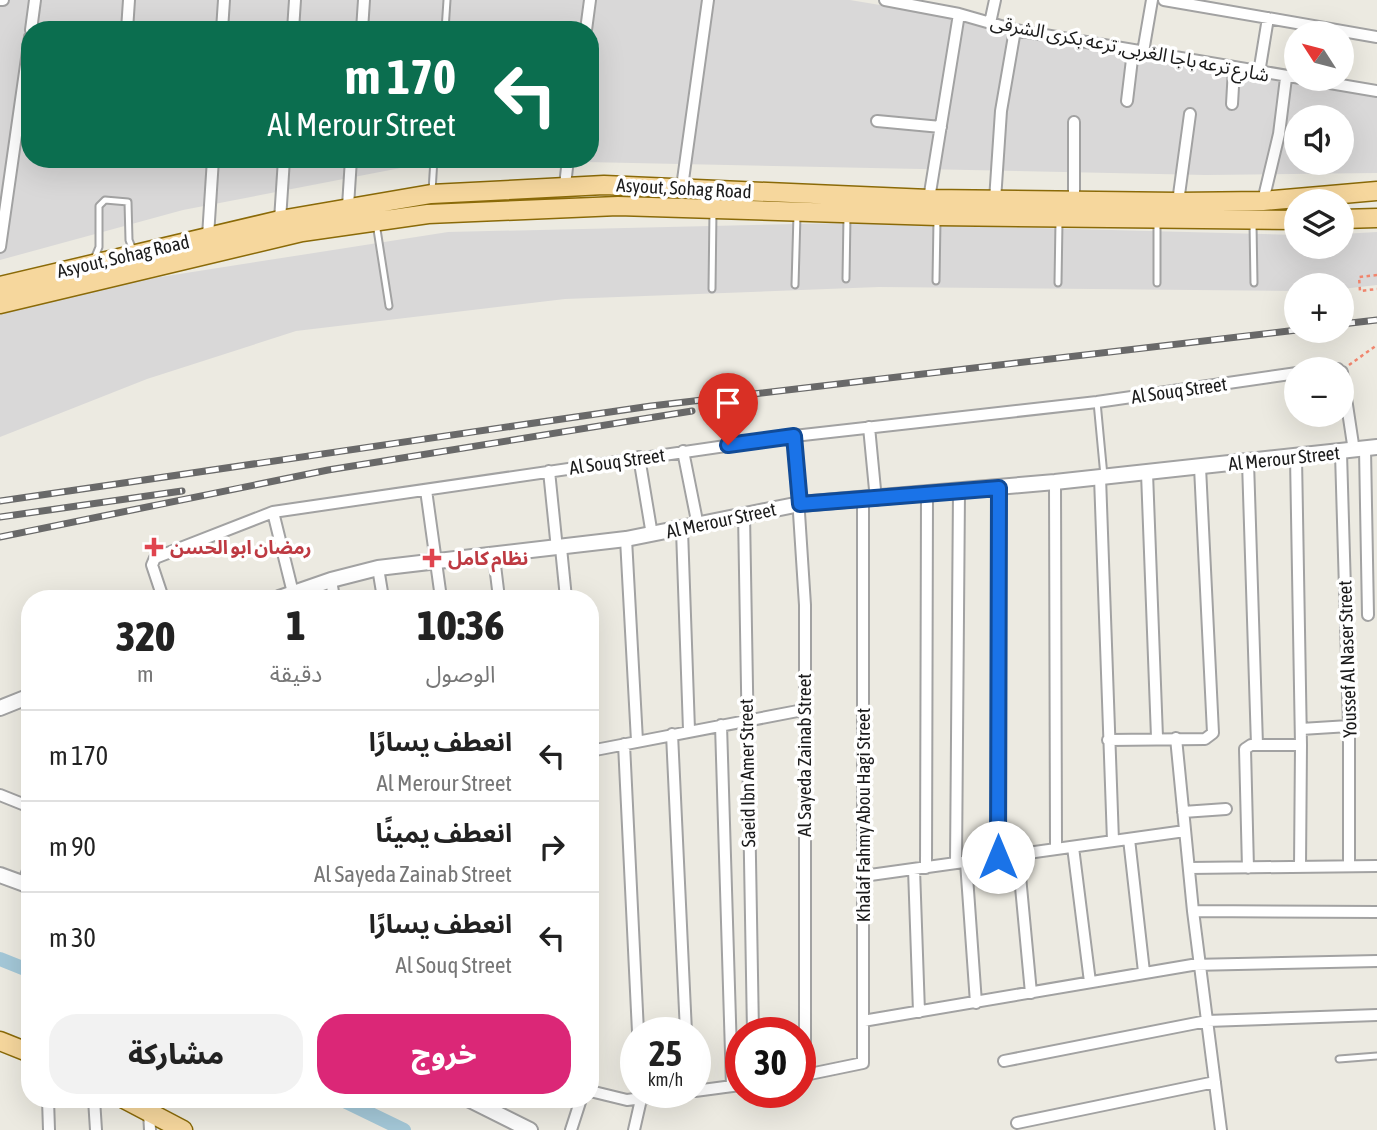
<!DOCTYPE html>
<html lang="ar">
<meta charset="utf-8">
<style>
body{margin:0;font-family:"Asap Condensed","Noto Sans Arabic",sans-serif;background:#f2f2f2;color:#222;direction:rtl;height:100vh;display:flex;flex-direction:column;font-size:26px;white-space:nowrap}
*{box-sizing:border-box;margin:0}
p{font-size:23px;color:#767676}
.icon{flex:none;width:38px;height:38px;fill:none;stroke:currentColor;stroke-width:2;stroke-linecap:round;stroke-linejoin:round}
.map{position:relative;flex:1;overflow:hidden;direction:ltr}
.drawer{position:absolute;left:21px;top:590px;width:578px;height:518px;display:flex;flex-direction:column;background:#fff;border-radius:28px;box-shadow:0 7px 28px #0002;direction:rtl}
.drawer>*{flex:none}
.banner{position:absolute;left:21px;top:21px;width:578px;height:147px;border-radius:28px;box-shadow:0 7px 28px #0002;direction:rtl;background:#0b6e4f;color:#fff;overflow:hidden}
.needle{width:46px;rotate:306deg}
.fabs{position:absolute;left:1284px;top:21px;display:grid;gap:14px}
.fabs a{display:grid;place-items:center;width:70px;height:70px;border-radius:50%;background:#fff;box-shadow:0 7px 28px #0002;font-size:35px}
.speed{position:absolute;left:620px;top:1017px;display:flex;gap:14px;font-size:35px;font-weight:700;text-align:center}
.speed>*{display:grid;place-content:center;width:91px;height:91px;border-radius:50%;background:#fff;box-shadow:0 7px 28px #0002;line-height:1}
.speed small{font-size:18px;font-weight:400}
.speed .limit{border:10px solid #d22;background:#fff;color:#111}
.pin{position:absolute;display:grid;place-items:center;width:60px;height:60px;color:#fff;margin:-72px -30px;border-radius:50% 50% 50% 0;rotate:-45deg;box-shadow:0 0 7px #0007}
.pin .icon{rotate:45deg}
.me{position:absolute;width:77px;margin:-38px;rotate:0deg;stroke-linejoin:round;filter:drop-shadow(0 0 5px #0008)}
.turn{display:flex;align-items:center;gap:24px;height:147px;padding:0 28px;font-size:32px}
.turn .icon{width:91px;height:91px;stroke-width:2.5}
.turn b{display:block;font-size:49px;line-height:60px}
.eta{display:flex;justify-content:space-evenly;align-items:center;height:119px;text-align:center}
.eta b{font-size:42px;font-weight:800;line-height:49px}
.button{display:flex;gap:14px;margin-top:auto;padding:14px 28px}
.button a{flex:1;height:80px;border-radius:28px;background:#db2777;color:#fff;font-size:28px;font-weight:800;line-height:80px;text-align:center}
.button a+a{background:#f2f2f2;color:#222}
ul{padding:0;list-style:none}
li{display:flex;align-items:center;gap:21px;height:91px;padding:0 28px;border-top:2px solid #e0e0e0}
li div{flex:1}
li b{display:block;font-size:26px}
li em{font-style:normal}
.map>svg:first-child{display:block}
</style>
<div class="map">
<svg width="1377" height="1130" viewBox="0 0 1377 1130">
<rect width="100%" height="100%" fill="#eceae1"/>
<path fill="#d9d8d8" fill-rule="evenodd" d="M0,0H850L976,21L1147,59L1377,95V173L1206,175L585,162L411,166L183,210L0,260ZM30,30H590V159H30ZM1297,117H1342V163H1297Z
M843,223L1297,235V247H1342V234L1377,232V285L1342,289V285H1297V291L879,287L565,299L296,331L147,379L0,437V311L103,286L448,232Z"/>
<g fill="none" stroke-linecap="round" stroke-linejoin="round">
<path stroke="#a4c8d8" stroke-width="14" d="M0,959L30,971
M340,1099L404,1130"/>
<defs>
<path id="service" d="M445,30L447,0
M432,191L434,159
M376,223L389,306
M1253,224L1254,283
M94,259L99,247V206L105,200L128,202L129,240L133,250
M846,279L847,216
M936,281L937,220
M1058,283L1059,222
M1157,283V221
M795,285L797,215
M712,289L713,211
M1097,402L1104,476
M1339,1059L1377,1056"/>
<path id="minor" d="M0,0H3
M885,0L959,14L1015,30L1377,91
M1164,0L1377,37
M990,23L995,0
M31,30L35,0
M127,30L129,0
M222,30L224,0
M293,30L295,0
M362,30L364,0
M586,30L590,0
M1143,52L1152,0
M1259,73L1268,18
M1127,101L1133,51
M1232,104L1234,69
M877,121L941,127
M1074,122V201
M119,161V159
M565,185L568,159
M682,187L708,0
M929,199L959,14
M995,200L1001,111L1015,30
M1263,201L1279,134L1286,78
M1178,202L1190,114
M348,206L351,159
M280,220L284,159
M208,236L213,159
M0,247L30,37
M1325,369H1338
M1342,372L1354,451
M869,427L876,500
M794,436L805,605V1075
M1365,449L1368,615
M683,451L698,526
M1341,453L1349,726V866
M639,457L652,535
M1296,457L1301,745L1300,867
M1248,462L1257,745
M549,471L557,549
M1147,473L1157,737
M1100,477L1113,841
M1055,482L1056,849
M426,490L441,598
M273,512L293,593
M744,514L753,1032
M682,530L689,730
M626,539L637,741
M561,548L566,598
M494,557L499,598
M378,568L383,598
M331,580L334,598
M163,598L152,565L155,558L273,512L794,436L1097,402L1297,373
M28,697L30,719
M721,725L732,1086
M1301,729L1349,726
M672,734L686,1032
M1176,738L1193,911L1221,1130
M1108,740L1205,739L1213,733L1200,467
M624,744L638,1032
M590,751L803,710
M0,795L30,807
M1183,812L1226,809
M1129,839L1144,972
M1073,847L1090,982
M1018,855L1031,993
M998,857L999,487
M966,862L976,1003
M956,863L959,492
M926,868L927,495
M1189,868L1377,866
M1248,868L1245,749L1251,745H1301
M914,869L919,1012
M863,876L1185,831
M23,883L30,866
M1193,911L1377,912
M863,1021L1192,965L1377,961
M1004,1061L1207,1021L1377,1015
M800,1076L863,1063V501
M590,1091L627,1100L690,1092
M695,1091L740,1085
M48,1099L49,1130
M94,1099L96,1130
M149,1112L150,1130
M1017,1123L1215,1082
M571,1130L581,1099
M634,1130L642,1095"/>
<path id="tertiary" d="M279,598L331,580L378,568L626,539L800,504L1055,482L1377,447
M0,708L30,696
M0,875L30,886
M468,1099L530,1130"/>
<path id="primary" d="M1342,219L1377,218
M0,286L280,220L431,194L604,185L929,199L1178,202L1263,201L1377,191
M0,304L302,232L428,214L618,206L937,216L1297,220
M0,1041L30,1053
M124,1099L183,1130"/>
</defs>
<use href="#service" stroke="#a2a2a2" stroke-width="9"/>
<use href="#minor" stroke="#a2a2a2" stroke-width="14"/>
<use href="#tertiary" stroke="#a2a2a2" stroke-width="18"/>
<use href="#primary" stroke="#8a6a08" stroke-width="21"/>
<path stroke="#f1866e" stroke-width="2.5" stroke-dasharray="3.5 3.5" stroke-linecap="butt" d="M1377,275L1359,277L1360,291L1377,289
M1349,365L1377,345"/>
<use href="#service" stroke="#fff" stroke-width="5"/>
<use href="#minor" stroke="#fff" stroke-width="10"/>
<use href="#tertiary" stroke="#fff" stroke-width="14"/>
<use href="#primary" stroke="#f6d79d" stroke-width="18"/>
<defs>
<path id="rail" d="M1342,324L1377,320
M0,501L651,406L1297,330
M0,517L182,491
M0,537L328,470L692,411"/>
</defs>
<use href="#rail" stroke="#696969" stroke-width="7"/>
<use href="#rail" stroke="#fff" stroke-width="4.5" stroke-dasharray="13" stroke-linecap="butt"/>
</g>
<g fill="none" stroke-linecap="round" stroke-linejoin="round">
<defs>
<path id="route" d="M728,445L794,436L800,504L999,488L998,857"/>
</defs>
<use href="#route" stroke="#114b97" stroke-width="18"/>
<use href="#route" stroke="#1a73e8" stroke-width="12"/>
</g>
<g fill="#e0444e" stroke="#fff" stroke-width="2.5">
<path d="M150.5 536.5h7v7h7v7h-7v7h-7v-7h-7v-7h7z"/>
<path d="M428.5 547.5h7v7h7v7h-7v7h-7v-7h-7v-7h7z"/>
</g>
<g text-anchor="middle" stroke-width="7" stroke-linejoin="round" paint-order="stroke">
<g font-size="19" fill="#1b1b1b" stroke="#fff">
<text transform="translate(1130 48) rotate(11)" y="7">شارع ترعه باجا الغربى, ترعه بكرى الشرقى</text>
<text transform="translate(684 188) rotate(3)" y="7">Asyout, Sohag Road</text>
<text transform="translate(123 256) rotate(-13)" y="7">Asyout, Sohag Road</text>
<text transform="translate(1179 390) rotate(-8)" y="7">Al Souq Street</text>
<text transform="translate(1284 458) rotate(-6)" y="7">Al Merour Street</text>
<text transform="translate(617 461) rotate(-8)" y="7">Al Souq Street</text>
<text transform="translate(721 520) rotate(-12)" y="7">Al Merour Street</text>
<text transform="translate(1347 659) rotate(-92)" y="7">Youssef Al Naser Street</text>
<text transform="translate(804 755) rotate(-90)" y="7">Al Sayeda Zainab Street</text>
<text transform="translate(747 773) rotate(-91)" y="7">Saeid Ibn Amer Street</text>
<text transform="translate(863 815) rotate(-90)" y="7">Khalaf Fahmy Abou Hagi Street</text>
</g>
<g font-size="19" font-weight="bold" fill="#be3a42" stroke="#fff" text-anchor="start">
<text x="170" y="554">رمضان ابو الحسن</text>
<text x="448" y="565">نظام كامل</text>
</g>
</g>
</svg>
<div class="fabs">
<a><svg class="needle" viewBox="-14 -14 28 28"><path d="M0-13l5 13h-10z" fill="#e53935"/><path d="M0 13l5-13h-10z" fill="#767676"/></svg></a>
<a><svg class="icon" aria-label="sound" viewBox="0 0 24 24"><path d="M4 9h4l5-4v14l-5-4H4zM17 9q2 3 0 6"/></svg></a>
<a><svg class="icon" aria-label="layers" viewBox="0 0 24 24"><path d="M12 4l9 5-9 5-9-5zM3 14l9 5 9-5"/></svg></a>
<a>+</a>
<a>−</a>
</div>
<div class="speed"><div>25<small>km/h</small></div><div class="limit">30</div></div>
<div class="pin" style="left:728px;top:445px;background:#d93025"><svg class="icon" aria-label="arrive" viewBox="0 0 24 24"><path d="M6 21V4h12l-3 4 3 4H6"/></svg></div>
<svg class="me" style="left:998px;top:857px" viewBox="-20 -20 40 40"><circle r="19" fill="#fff"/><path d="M0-13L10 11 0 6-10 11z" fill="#1a73e8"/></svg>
<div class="banner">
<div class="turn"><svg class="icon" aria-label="left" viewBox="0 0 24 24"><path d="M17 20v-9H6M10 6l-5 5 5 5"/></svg><div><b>170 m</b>Al Merour Street</div></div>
</div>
<section class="drawer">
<div class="eta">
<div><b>10:36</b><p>الوصول</p></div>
<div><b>1</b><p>دقيقة</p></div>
<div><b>320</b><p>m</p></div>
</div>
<ul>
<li><svg class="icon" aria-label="left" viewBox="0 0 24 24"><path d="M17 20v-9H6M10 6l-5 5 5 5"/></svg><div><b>انعطف يسارًا</b><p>Al Merour Street</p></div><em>170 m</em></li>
<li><svg class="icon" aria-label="right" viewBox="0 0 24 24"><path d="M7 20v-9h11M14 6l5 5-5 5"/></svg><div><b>انعطف يمينًا</b><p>Al Sayeda Zainab Street</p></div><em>90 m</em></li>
<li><svg class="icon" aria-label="left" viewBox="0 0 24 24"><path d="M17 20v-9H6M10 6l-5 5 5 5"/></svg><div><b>انعطف يسارًا</b><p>Al Souq Street</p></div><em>30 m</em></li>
</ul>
<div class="button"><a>خروج</a><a>مشاركة</a></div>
</section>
</div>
